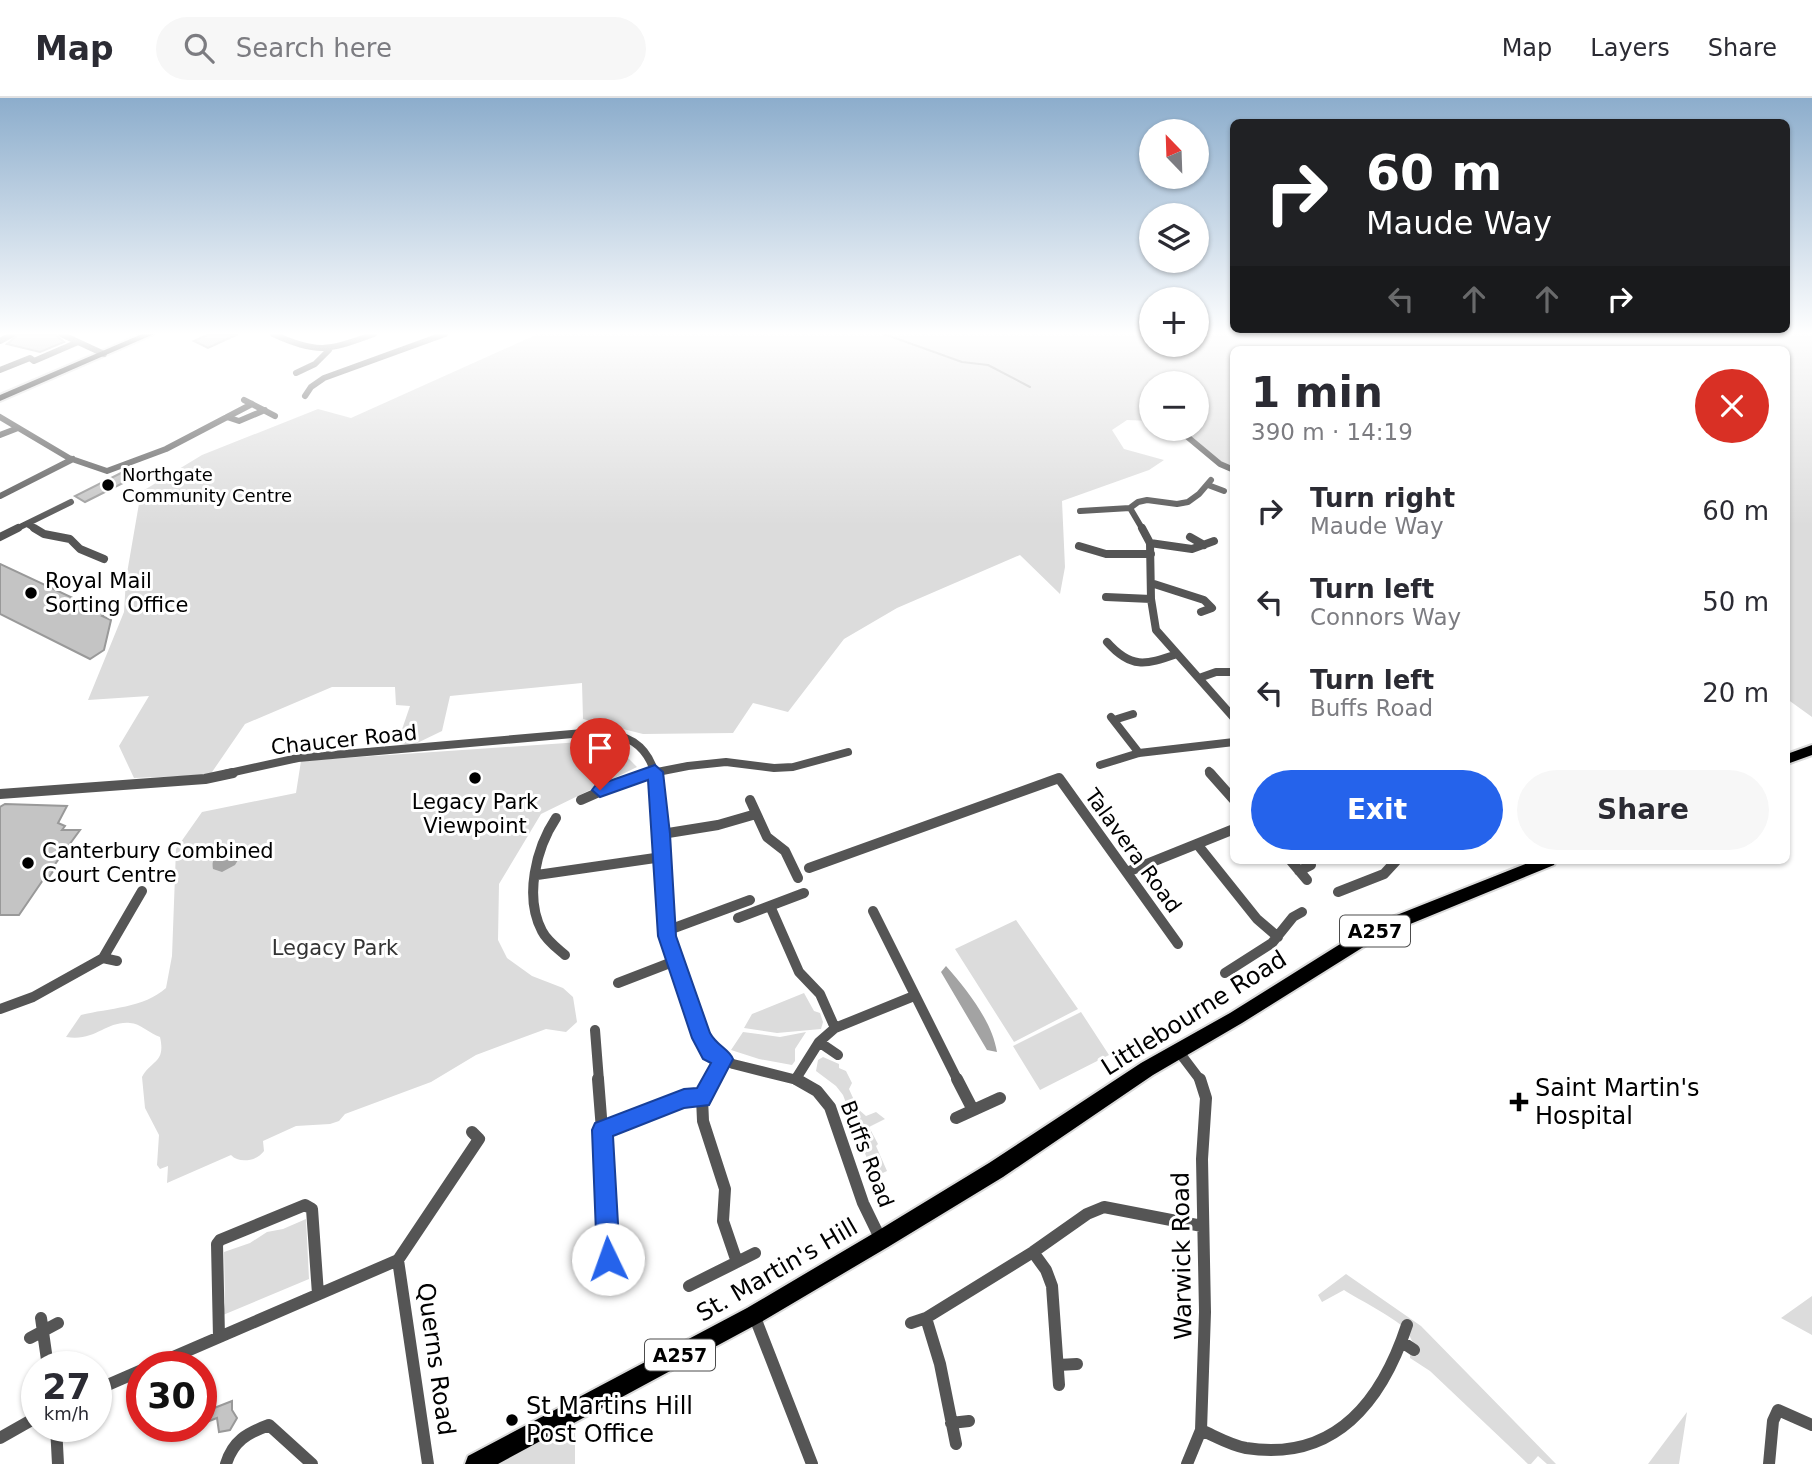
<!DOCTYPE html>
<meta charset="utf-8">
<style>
body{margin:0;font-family:"DejaVu Sans",sans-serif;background:#f7f7f7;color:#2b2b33;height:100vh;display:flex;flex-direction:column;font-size:26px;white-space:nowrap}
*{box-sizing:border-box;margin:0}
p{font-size:23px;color:#7c7c81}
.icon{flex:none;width:38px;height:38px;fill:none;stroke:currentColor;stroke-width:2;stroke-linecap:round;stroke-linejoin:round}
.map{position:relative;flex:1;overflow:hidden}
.details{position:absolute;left:1230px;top:248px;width:560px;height:518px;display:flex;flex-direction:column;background:#fff;border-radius:10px;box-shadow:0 2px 5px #0004}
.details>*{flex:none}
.hud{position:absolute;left:1230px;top:21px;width:560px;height:214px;border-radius:10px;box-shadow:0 2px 5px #0004;background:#202124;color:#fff;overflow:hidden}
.needle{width:46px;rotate:337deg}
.buttons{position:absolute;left:1139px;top:21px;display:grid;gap:14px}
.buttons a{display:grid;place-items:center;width:70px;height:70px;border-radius:50%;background:#fff;box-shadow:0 2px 5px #0004;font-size:35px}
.speed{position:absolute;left:21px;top:1253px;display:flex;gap:14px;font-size:35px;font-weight:700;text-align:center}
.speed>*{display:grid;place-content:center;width:91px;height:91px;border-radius:50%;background:#fff;box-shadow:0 2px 5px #0004;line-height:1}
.speed small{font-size:18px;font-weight:400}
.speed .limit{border:10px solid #d22;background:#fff;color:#111}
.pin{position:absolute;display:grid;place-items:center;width:60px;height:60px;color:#fff;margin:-72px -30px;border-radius:50% 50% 50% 0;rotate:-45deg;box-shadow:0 0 7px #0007}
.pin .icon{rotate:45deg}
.me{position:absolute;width:77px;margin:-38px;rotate:357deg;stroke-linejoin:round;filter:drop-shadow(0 0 5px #0008)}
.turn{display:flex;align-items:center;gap:24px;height:147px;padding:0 21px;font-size:32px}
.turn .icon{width:91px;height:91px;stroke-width:2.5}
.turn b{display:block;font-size:49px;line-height:60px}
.lanes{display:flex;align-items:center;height:66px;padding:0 21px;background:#0003;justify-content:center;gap:35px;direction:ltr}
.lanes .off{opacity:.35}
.round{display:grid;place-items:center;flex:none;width:74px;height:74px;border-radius:37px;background:#f7f7f7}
.summary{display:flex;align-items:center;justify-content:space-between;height:119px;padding:0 21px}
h1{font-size:42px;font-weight:600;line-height:52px}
.primary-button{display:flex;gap:14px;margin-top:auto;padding:14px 21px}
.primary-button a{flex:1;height:80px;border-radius:42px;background:#2563eb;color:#fff;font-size:28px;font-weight:600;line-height:80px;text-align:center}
.primary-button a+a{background:#f7f7f7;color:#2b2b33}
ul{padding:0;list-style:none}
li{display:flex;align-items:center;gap:21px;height:91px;padding:0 21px}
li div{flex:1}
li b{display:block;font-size:26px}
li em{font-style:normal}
header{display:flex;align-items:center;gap:42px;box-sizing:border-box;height:98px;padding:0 35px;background:#fff;border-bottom:2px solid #e1e1e2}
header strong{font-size:33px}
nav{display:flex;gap:38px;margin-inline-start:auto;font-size:24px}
.search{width:490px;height:63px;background:#f7f7f7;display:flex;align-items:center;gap:18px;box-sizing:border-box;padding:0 24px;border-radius:38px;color:#7c7c81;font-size:26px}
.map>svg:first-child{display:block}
</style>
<header>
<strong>Map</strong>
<div class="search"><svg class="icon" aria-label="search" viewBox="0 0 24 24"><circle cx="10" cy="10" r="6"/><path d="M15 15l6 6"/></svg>Search here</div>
<nav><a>Map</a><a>Layers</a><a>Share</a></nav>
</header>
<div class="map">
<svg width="1812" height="1366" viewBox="0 0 1812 1366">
<rect width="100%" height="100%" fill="#fff"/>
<path fill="#dcdcdc" d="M538,236H1151L1152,247H1197V236H1812V619L1787,601V252H1234V370L1224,366L1176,331H1197V285H1152L1151,323L1127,322L1112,332L1124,351L1164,362L1149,372L1062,403L1065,469L1060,496L1020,457L897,510L844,541L788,614L753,605L733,635L643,636L583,621L582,585L450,598L442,633L413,647L397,646L410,608L396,607L395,589H332L245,626L210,677L134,680L119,648L149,598L88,602L124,514L126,481L141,394L202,357L318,311L351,320Z
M610,642L637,669L541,716L499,786L498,842L507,860L532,878L563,890L573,899L577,924L566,934L546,931L476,957L431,984L345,1016L339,1023L330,1026L296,1028L263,1043L264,1053C257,1063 239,1066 231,1057L167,1085L168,1068L160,1071L157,1067L159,1037L145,1010L142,979C151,962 166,965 160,939C150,936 140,925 130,925C105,923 96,944 66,939L81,917C109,910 144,910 166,890L172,858L176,751L202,714L296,695L301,663Z
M1016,822L1078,911L1014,944L955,851Z
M804,895L814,913L820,915L823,924L821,931L777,935L744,930L752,916Z
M1081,914L1109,957L1040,992L1013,948Z
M743,934L780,939L806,934L795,951V963L792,967L759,961L731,952Z
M823,959L839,966V970L846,973L852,985L849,991L858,1011L866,1018L876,1014L885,1021L869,1029L878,1046L876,1048L887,1073L874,1079L843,997L836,988L816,973L818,962Z
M306,1121L309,1181L223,1217L225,1205L224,1154L250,1145L267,1134L283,1131Z
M1346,1176L1421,1228L1556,1366H1547L1538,1358L1531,1366H1528L1430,1273L1410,1260V1257L1417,1258L1419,1251C1412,1245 1411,1240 1407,1233C1401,1223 1356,1200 1344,1192L1322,1204L1318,1197Z
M1812,1198V1237L1781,1220Z
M1687,1314L1679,1366H1648Z
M575,1326V1366H498Z"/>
<path fill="#a3a3a3" d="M236,751L241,757L235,767L222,774L213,771C210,757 224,751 236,751Z
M946,868C967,892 992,923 997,954L987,952L941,874Z"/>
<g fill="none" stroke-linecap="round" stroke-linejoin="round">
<path stroke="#a3a3a3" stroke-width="2" d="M884,236L962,264L988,267L1030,289"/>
</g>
<path fill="#c4c4c4" stroke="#999" stroke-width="2" d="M19,236H54L64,244L40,254L7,246Z
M209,236H238L208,250L194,243Z
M131,370L141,376L85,404L75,398Z
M0,466L105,515L102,518L111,522L104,552L90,561L0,516Z
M5,706L67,708L58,725L65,728L62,732H80L53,769H56L49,779H45L19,817H0V709Z
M232,1303V1312L237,1320L230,1332L219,1334L217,1320L204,1325V1314Z"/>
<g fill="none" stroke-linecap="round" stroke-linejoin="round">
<defs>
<path id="primary" d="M1812,647V657L1787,666V656Z
M1533,763H1556L1554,767L1381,838L1242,925L1153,977L1003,1079L888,1149L761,1224L498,1366H465L468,1358L747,1210L874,1135L989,1065L1141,965L1230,915L1369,828Z"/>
<path id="trunk" d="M142,236H154L0,303V297Z"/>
</defs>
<use href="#primary" stroke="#dbdbdb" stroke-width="4"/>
<use href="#trunk" stroke="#dbdbdb" stroke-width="4"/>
<path stroke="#555" stroke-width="6" d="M61,236L104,256
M273,236C319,257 329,252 374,236
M0,243L13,236
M0,272L30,260L34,263L78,244
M296,275L315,266L329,252
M305,298L311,289L324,280L445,236
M244,302L275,318
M0,319L69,360L107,373L166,351L252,306
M227,319L239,323L265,312
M1178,331L1220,366L1234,372
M0,337L18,330
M1208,387L1224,393
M0,398L73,361
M1130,410L1143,432
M1080,413L1130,410L1138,404L1147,402L1177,406L1188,404L1199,396L1211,382
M27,426L37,432
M14,432L71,404"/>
<path stroke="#555" stroke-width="8" d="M34,430L44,436L70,441L80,451L104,461
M1142,430L1150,445L1151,501L1156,532L1234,620
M0,439L18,430
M1190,439L1204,447
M1150,445L1192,451L1214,443
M1079,448L1106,456H1151
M1151,485L1204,502L1212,510L1201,514
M1106,499L1151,501
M1107,544C1131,571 1145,567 1177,556
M1199,580L1216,574H1234
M1111,619L1139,655
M1114,622L1133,616
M1100,667L1139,655L1234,644
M1209,673L1212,676
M225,676L298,660L595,634C626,635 647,646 655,676
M647,676L688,668L726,664L774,670L793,669L848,654"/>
<path stroke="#555" stroke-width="10" d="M655,675L661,710L666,831L682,890L706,948L718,959L733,966L801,983
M1210,675L1234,702
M0,696L205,681L233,675
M581,702L615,687L653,675
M750,702L767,739L785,753L798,780
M556,720C536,750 524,799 542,833C547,843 557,850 565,857
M662,736L718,727L756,716
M1197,746L1257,821L1278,839
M1291,763L1307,782
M809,770L1059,680L1178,846
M1299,773L1311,767
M1127,774L1234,731
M537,777L662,759
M1338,794L1384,776L1396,763
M770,808L799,874L820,896L835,930
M873,813L958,983
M738,820L804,795
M666,833L750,802
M103,860L117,863
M1225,875L1272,845L1293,819L1302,814
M618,885L675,863
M0,911L33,899L103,860L142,793
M595,932L599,983
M819,944L838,957
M1179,954L1201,983
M797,979L819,944L835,930L914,898
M711,983L723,961"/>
<path stroke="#555" stroke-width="12" d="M598,981L602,1032
M712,981L702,1000L703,1023L725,1091L723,1123L737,1164
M796,981L817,993L830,1009L863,1105L881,1142
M957,981L973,1012
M956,1020L1000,1000
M1033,1154L1046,1172L1052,1188L1059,1287
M608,1161L602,1032L684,1000H702
M398,1162L428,1366
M689,1188L755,1155
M754,1217L812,1366
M41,1220L48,1269
M926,1220L940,1266L956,1346
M911,1225L926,1220L1033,1154L1087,1116L1104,1109L1202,1128
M219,1239L217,1146L220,1142L305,1107L312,1111L318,1196
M30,1240L58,1225
M1402,1244L1414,1252
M1058,1267L1077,1266
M150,1269L398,1162L479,1041L472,1034
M96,1292L142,1272
M951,1325L969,1323
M56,1328L58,1366
M1201,1332C1215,1338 1230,1347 1246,1350C1335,1364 1382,1303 1407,1227
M0,1340L37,1319
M226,1366C233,1343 247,1335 269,1327L312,1366
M1187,1366L1201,1332L1205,1214L1202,1061L1206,1000L1200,981
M1769,1366L1773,1323L1778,1312L1812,1327"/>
<use href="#primary" fill="#000" fill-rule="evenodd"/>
<use href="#trunk" fill="#000" fill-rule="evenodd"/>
</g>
<linearGradient id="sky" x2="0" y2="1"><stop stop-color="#8cadcc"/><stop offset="0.55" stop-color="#fff"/><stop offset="1" stop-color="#fff" stop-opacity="0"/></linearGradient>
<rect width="1812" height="428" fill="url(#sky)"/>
<path fill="#2563eb" stroke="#184099" stroke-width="2" d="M655,667L663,674L670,736L676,838L710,935C717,948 729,951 733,961L709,1007L684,1010L613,1038L620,1161L616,1169L608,1172L601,1169L597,1161L592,1032L595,1025L684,991L697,990L711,965L703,961L692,940L658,838L648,682L600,699L592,692L595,688Z"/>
<g fill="#000" stroke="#fff" stroke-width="2.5">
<circle cx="108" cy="387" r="7"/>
<circle cx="31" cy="495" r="7"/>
<circle cx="475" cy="680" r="7"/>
<circle cx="28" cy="765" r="7"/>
<path d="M1515.5 993.5h7v7h7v7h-7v7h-7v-7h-7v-7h7z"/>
<circle cx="512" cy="1322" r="7"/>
</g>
<g text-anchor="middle" stroke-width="6" stroke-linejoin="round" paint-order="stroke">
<g font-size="18" fill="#000" stroke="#fff" text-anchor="start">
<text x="122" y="383">Northgate<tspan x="122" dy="21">Community Centre</tspan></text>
</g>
<g fill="#fff" stroke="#4c4c4c" stroke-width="2">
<rect x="1340" y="817.5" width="70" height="31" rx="5"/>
<rect x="645" y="1241.5" width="70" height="31" rx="5"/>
</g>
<g font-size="19" font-weight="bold" fill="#000">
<text x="1375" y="840">A257</text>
<text x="680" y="1264">A257</text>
</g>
<g font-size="21" fill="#000" stroke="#fff" text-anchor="start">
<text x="45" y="490">Royal Mail<tspan x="45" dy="24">Sorting Office</tspan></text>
<text x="475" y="711" text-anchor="middle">Legacy Park<tspan x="475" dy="24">Viewpoint</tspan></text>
<text x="42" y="760">Canterbury Combined<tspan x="42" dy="24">Court Centre</tspan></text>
</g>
<g font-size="21" fill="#000" stroke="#fff">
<text transform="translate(344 642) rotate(-6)" y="7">Chaucer Road</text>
<text transform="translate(1133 753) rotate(54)" y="7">Talavera Road</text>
<text transform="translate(867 1056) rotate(69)" y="7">Buffs Road</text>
</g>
<g font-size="21" fill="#333" stroke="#fff">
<text x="335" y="857">Legacy Park</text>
</g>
<g font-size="24" fill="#000" stroke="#fff">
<text transform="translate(1194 915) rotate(-32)" y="8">Littlebourne Road</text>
<text transform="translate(1182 1158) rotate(-91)" y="8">Warwick Road</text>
<text transform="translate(777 1172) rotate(-30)" y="8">St. Martin's Hill</text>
<text transform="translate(436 1261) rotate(82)" y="8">Querns Road</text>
</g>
<g font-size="24" fill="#000" stroke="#fff" text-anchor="start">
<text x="1535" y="998">Saint Martin's<tspan x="1535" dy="28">Hospital</tspan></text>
<text x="526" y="1316">St Martins Hill<tspan x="526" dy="28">Post Office</tspan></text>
</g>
</g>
</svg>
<div class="buttons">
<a><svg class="needle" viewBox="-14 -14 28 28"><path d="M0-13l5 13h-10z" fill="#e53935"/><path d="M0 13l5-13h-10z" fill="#7c7c81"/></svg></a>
<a><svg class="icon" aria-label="layers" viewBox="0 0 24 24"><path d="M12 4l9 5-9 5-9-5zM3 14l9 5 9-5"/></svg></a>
<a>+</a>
<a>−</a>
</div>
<div class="speed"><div>27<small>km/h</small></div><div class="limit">30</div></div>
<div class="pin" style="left:600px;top:692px;background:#d93025"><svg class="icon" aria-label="arrive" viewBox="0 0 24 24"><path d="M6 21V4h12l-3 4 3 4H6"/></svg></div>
<svg class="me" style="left:608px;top:1161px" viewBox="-20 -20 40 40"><circle r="19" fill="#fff"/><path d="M0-13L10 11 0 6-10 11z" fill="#2563eb"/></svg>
<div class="hud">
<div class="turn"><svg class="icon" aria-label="right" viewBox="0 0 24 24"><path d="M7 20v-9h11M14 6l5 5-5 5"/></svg><div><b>60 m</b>Maude Way</div></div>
<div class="lanes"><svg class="icon off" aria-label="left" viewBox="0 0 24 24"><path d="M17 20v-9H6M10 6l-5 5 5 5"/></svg><svg class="icon off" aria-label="ahead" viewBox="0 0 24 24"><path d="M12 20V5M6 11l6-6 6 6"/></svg><svg class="icon off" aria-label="ahead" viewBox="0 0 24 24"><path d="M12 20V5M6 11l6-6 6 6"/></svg><svg class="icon" aria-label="right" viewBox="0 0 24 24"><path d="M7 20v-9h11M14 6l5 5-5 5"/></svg></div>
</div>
<section class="details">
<div class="summary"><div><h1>1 min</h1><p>390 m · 14:19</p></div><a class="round" style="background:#d93025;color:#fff"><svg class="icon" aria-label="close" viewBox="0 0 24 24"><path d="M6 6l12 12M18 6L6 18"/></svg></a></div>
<ul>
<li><svg class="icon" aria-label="right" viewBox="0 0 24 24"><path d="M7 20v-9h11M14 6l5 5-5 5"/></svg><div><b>Turn right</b><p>Maude Way</p></div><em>60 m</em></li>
<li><svg class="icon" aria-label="left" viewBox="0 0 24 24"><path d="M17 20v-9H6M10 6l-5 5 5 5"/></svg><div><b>Turn left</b><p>Connors Way</p></div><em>50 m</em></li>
<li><svg class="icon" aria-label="left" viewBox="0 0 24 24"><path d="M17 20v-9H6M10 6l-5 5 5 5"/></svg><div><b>Turn left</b><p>Buffs Road</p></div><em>20 m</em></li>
</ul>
<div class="primary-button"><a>Exit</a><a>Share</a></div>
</section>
</div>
